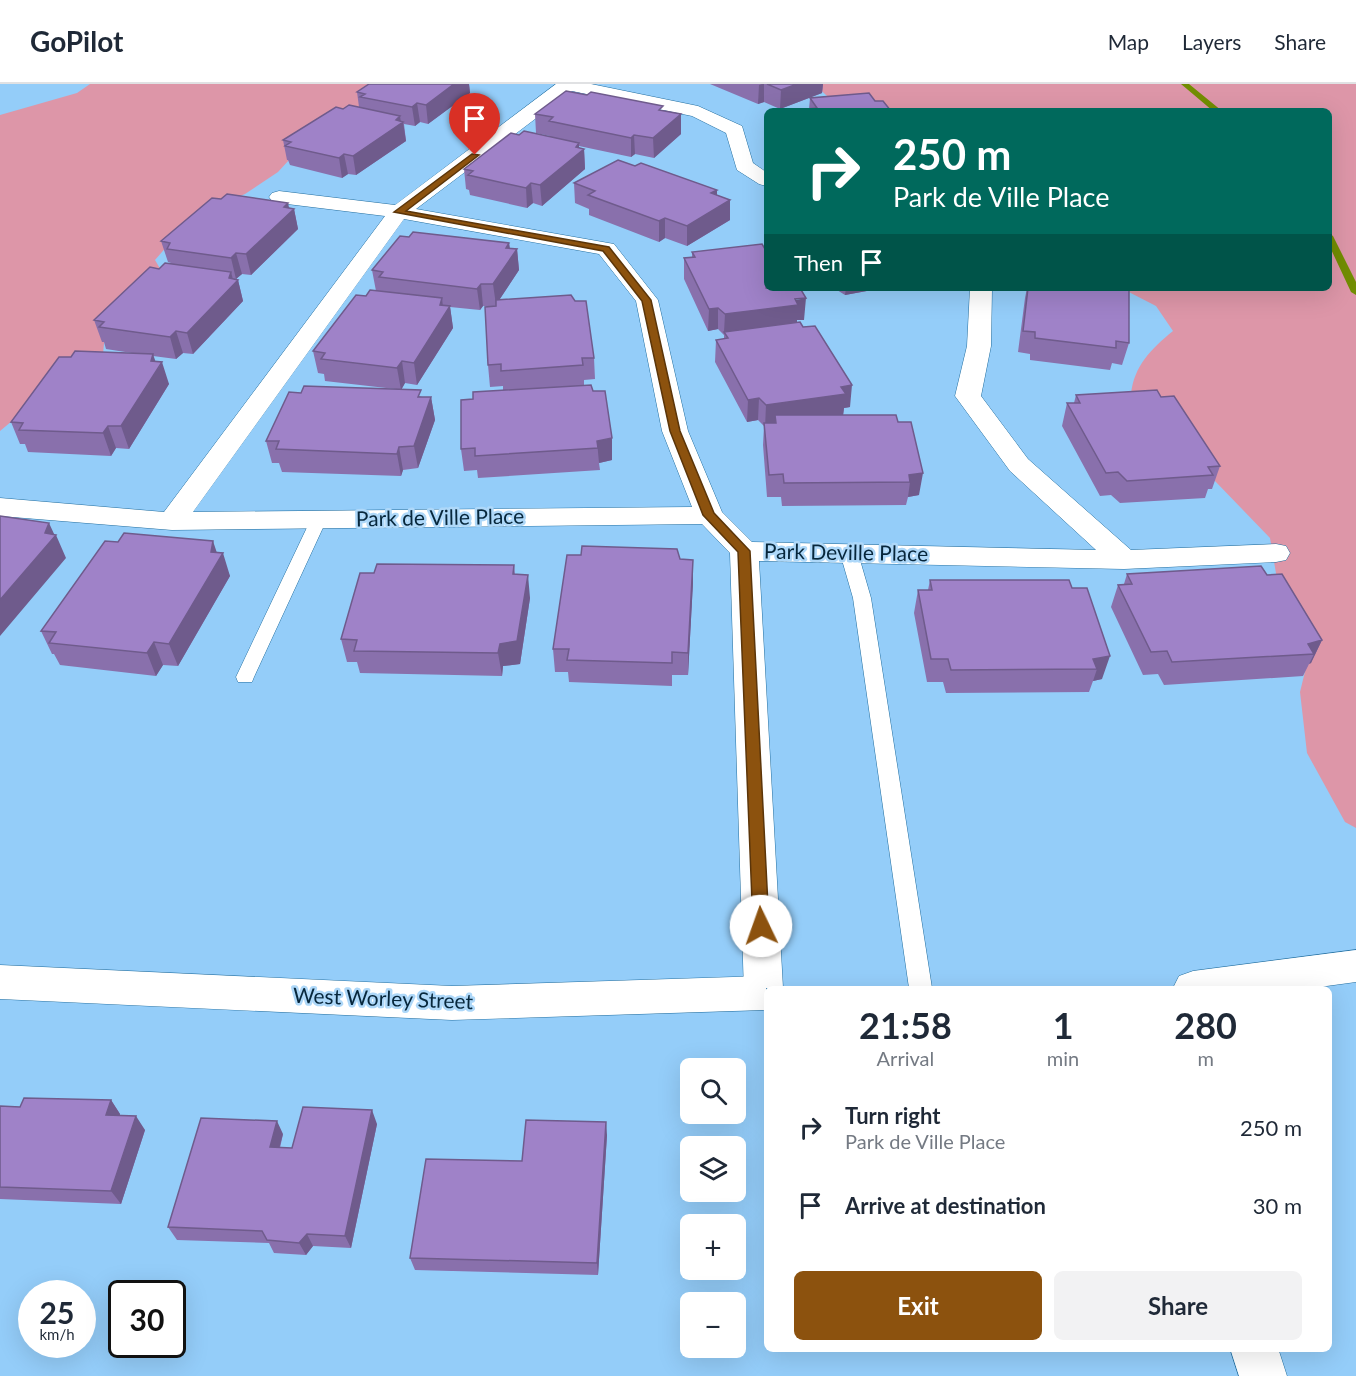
<!DOCTYPE html>
<meta charset="utf-8">
<style>
body{margin:0;font-family:Lato,sans-serif;background:#f2f2f3;color:#1f2937;height:100vh;display:flex;flex-direction:column;font-size:22px;white-space:nowrap}
*{box-sizing:border-box;margin:0}
p{font-size:20px;color:#747a83}
.icon{flex:none;width:33px;height:33px;fill:none;stroke:currentColor;stroke-width:2;stroke-linecap:round;stroke-linejoin:round}
.map{position:relative;flex:1;overflow:hidden}
.side{position:absolute;left:764px;top:902px;width:568px;height:366px;display:flex;flex-direction:column;background:#fff;border-radius:9px;box-shadow:0 6px 24px #0002}
.side>*{flex:none}
.hud{position:absolute;left:764px;top:24px;width:568px;height:183px;border-radius:9px;box-shadow:0 6px 24px #0002;background:#00695c;color:#fff;overflow:hidden}
.fabs{position:absolute;left:680px;top:974px;display:grid;gap:12px}
.fabs a{display:grid;place-items:center;width:66px;height:66px;border-radius:9px;background:#fff;box-shadow:0 6px 24px #0002;font-size:30px}
.speed{position:absolute;left:18px;top:1196px;display:flex;gap:12px;font-size:30px;font-weight:700;text-align:center}
.speed>*{display:grid;place-content:center;width:78px;height:78px;border-radius:50%;background:#fff;box-shadow:0 6px 24px #0002;line-height:1}
.speed small{font-size:15px;font-weight:400}
.speed .limit{border:3px solid #111;border-radius:9px;background:#fff;color:#111}
.pin{position:absolute;display:grid;place-items:center;width:51px;height:51px;color:#fff;margin:-62px -26px;border-radius:50% 50% 50% 0;rotate:-45deg;box-shadow:0 0 6px #0007}
.pin .icon{rotate:45deg}
.me{position:absolute;width:66px;margin:-33px;rotate:357deg;stroke-linejoin:round;filter:drop-shadow(0 0 4px #0008)}
.turn{display:flex;align-items:center;gap:21px;height:126px;padding:0 30px;font-size:27px}
.turn .icon{width:78px;height:78px;stroke-width:2.5}
.turn b{display:block;font-size:42px;line-height:51px}
.then{display:flex;align-items:center;height:57px;padding:0 30px;background:#0003;gap:12px;font-size:22px}
.eta{display:flex;justify-content:space-evenly;align-items:center;height:102px;text-align:center}
.eta b{font-size:36px;font-weight:700;line-height:42px}
.button{display:flex;gap:12px;margin-top:auto;padding:12px 30px}
.button a{flex:1;height:69px;border-radius:9px;background:#8c520e;color:#fff;font-size:24px;font-weight:700;line-height:69px;text-align:center}
.button a+a{background:#f2f2f3;color:#1f2937}
ul{padding:0;list-style:none}
li{display:flex;align-items:center;gap:18px;height:78px;padding:0 30px}
li div{flex:1}
li b{display:block;font-size:22px}
li em{font-style:normal}
header{display:flex;align-items:center;gap:36px;box-sizing:border-box;height:84px;padding:0 30px;background:#fff;border-bottom:2px solid #e0e1e3}
header strong{font-size:28px}
nav{display:flex;gap:33px;margin-inline-start:auto;font-size:21px}
.map>svg:first-child{display:block}
</style>
<header>
<strong>GoPilot</strong>
<nav><a>Map</a><a>Layers</a><a>Share</a></nav>
</header>
<div class="map">
<svg width="1356" height="1292" viewBox="0 0 1356 1292">
<rect width="100%" height="100%" fill="#94cdf9"/>
<path fill="#dd96a8" d="M90,0H395L300,64L278,88L245,110L214,123L175,153L155,176L165,193L105,249L103,270L60,297L0,347V31L77,9Z
M814,0H1356V744L1345,738L1307,669L1300,608L1311,563L1279,507L1270,454L1131,310C1134,282 1151,265 1173,247L1156,222L1121,204H1329V27H855L838,22Z"/>
<g fill="none" stroke-linecap="round" stroke-linejoin="round">
<path fill="#728d02" fill-rule="evenodd" d="M1181,0H1189L1222,27H1213Z
M1329,149L1333,152L1356,198V211L1351,208L1329,161Z"/>
<defs>
<path id="lane" d="M319,430L327,435L254,593L252,598H238L236,593L311,435Z
M849,464L858,469L871,514L932,904H909L853,514L840,469Z"/>
<path id="street" d="M556,0H591L698,22L742,42L753,79L766,88V102L759,100L737,86L726,49L692,32L572,7L416,125L614,160L658,216L688,347L722,428L752,458L1096,466L1010,387L955,312L967,262L970,204H992L991,262L981,312L1028,375L1131,466L1276,460L1286,462L1290,469L1286,476L1276,478L1124,485L759,477L783,904H766V924L750,920L744,908L730,469L702,440L172,446L0,432V414L164,428L385,132L279,119L272,117L269,113L272,109L279,107L395,121ZM404,135L599,170L636,217L662,347L692,423L193,428Z
M1230,1264H1278L1287,1292H1239Z"/>
<path id="secondary" d="M1356,866V898L1312,904H1173L1179,892L1193,887Z
M0,881L452,902L766,892L780,897L783,904H766V926L452,936L0,915Z"/>
</defs>
<use href="#lane" stroke="#226e9f" stroke-width="1"/>
<use href="#street" stroke="#226e9f" stroke-width="1"/>
<use href="#secondary" stroke="#226e9f" stroke-width="1"/>
<use href="#lane" fill="#fff" fill-rule="evenodd"/>
<use href="#street" fill="#fff" fill-rule="evenodd"/>
<use href="#secondary" fill="#fff" fill-rule="evenodd"/>
</g>
<path fill="#8970ac" d="M369,0H469L470,9L428,40L420,38L415,42L404,40L406,57L356,91L348,90L342,94L290,81L288,76H287L283,56L343,25L359,23L357,8Z
M710,0H823L822,9L780,25L764,18L758,20Z
M810,14L875,17L891,27H807V25H809Z
M663,27L681,50L654,74L635,70L631,73L579,62V64L584,65L585,85L542,122L533,119L527,124L470,111L469,106L466,105L464,85L519,51L550,53V52L536,49L535,30Z
M635,82L717,106V111L730,116V136L687,162L665,154L659,158L589,131V125L575,119L574,99Z
M290,124L294,125L298,145L251,191L242,190L236,195L238,196L243,217L193,270L183,269L176,275L153,272L155,278L169,300L129,365L116,364L111,372L28,368L25,360H20L11,338L71,273L138,270L106,265L104,258H102L94,236L159,185L171,180V179L168,178L161,157Z
M409,153L509,159L510,165H517L519,186L499,216L594,274L595,295L584,296V301L593,307L612,376L599,379L600,386L478,394L477,386L464,387L461,365L473,315L503,306V302L490,303L488,281L496,222H483L480,226L450,223L453,244L417,301L405,299L401,306L422,313H431L435,336L418,384L403,386L401,392L282,388L279,379H272L266,357L301,309L395,305L325,297L324,290L318,289L313,267L366,212L376,207L372,186Z
M692,168L804,236H797V238L850,323L844,324L843,331H896L919,411L908,413L906,421L782,422L781,413H767L763,361L764,342L758,336L747,338L715,278L716,256L724,255V251L718,245L708,247L684,195V174L692,173Z
M825,204H883L845,211L837,206L828,207Z
M1027,204L1129,259L1122,281L1112,279L1110,286L1030,276V270L1018,268L1025,214Z
M1076,311L1161,313L1220,382L1212,405H1208L1205,414L1120,419L1111,411L1100,412L1062,342L1067,319H1074Z
M217,468L230,492L178,582L163,581L156,592L60,581L54,570H52L41,547Z
M680,475L693,476V498L688,591H672V602L569,598L568,588H555L553,565Z
M514,481L515,490L530,514L520,580L503,582L502,592L360,589L357,578H347L341,555L374,489Z
M1127,490L1267,491L1322,556L1311,579L1309,580L1303,592L1164,601L1158,590L1143,591L1111,523L1118,501L1124,500Z
M930,496H1069L1102,595L1093,597L1089,608L946,609L943,598H927L914,529L918,506H928Z
M111,1016L120,1030V1031L145,1046L121,1120L0,1115V1022L20,1023Z
M377,1040L351,1164L313,1162L306,1171L274,1169L269,1159L177,1156L168,1143L283,1050L280,1064H292Z
M607,1051L598,1191L415,1186L410,1174L522,1077Z"/>
<path fill="#6f5b8c" d="M454,0H469L470,9L428,40L426,21Z
M762,0H764V18L758,20L759,1Z
M797,0H823L822,9L780,25L781,6Z
M417,19L420,38L415,42L412,23Z
M681,30V50L654,74L653,54Z
M400,32L401,39L403,38L406,57L356,91L353,72L396,36Z
M634,51L635,70L631,73V54Z
M579,59V69L584,65L585,85L542,122L540,101L576,63Z
M344,70L348,90L342,94L339,74Z
M531,99L533,119L527,124L526,104Z
M717,106V124L730,116V136L687,162V142L711,109Z
M288,119L290,128L294,125L298,145L251,191L246,170L284,123Z
M665,134V154L659,158V137Z
M509,159L511,174L517,165L519,186L496,221L493,200L506,164Z
M236,169L242,190L236,195L231,174Z
M231,188L234,199L238,196L243,217L193,270L187,249L229,194Z
M481,200L483,222L480,226L477,205Z
M828,204H837V206L828,207Z
M846,204H883L845,211Z
M442,214L444,232L450,222L453,244L417,301L414,279L440,221Z
M806,214L804,236H797V243L724,248L725,230Z
M718,224V245L708,247L709,225Z
M176,247L183,269L176,275L170,253Z
M153,270L158,285L162,278L169,300L129,365L121,342L151,277Z
M402,277L405,299L401,306L397,284Z
M852,301L850,323L844,324L843,332L775,331V342L765,344L766,321L841,303Z
M431,313L435,336L418,384L414,362Z
M759,314L758,336L747,338L748,316Z
M108,342L116,364L111,372L103,349Z
M612,354V376L599,379L597,357Z
M399,363L403,386L401,392L397,370Z
M923,389L919,411L908,413L910,398L909,391Z
M49,439L55,452L56,451L66,474L0,552V516L45,449Z
M213,457L219,475L223,469L230,492L178,582L169,560L211,468Z
M693,476V498L688,591V569Z
M528,491L530,514L520,580L503,582L502,592L498,569L500,560Z
M1322,556L1311,579L1309,580L1314,570L1308,560Z
M154,558L163,581L156,592L147,569Z
M1110,572L1102,595L1093,597L1097,585L1093,575Z
M111,1016L120,1030L115,1045L106,1031Z
M372,1026L377,1040L351,1164L345,1152Z
M136,1032L145,1046L121,1120L111,1107Z
M277,1037L283,1050L276,1076L270,1063Z
M606,1038L607,1051L598,1191L597,1179Z
M307,1150L313,1162L306,1171L299,1159Z"/>
<path fill="#9f82c8" stroke="#6f5b8c" stroke-width="1.5" d="M369,0H454L426,21L417,19L412,23L360,13L365,10L357,8Z
M767,0H797L781,6Z
M566,7L587,11L591,8L663,22L659,26L681,30L653,54L634,51L631,54L549,37L553,33L535,30Z
M869,9L875,17H883L891,27H809L807,25L817,24L810,14Z
M349,21L400,32L396,36L403,38L353,72L344,70L339,74L285,62L291,58L283,56L336,23L343,25Z
M524,47L579,59L576,63L584,65L540,101L531,99L526,104L468,91L473,87L464,85L511,49L519,51Z
M618,76L635,82L641,79L717,106L711,109L730,116L687,142L665,134L659,137L588,111L595,107L574,99Z
M227,110L288,119L284,123L294,125L246,170L236,169L231,174L167,165L170,159L161,157L212,114L221,115Z
M413,148L509,159L506,164L517,165L493,200H481L477,205L379,193L383,188L372,186L400,152L409,153Z
M762,160L765,165H766V204H800L806,214L795,215L798,221L725,230L718,224L709,225L684,174L695,173L692,168Z
M165,179L231,188L229,194L238,196L187,249L176,247L170,253L99,243L104,238L94,236L150,183L159,185Z
M1028,204L1129,205V259L1116,257V264L1035,254V248L1023,247Z
M370,206L442,214L440,221L450,222L414,279L402,277L397,284L321,275L325,269L313,267L356,211L366,212Z
M571,211L575,217H586L594,274H582L583,281L501,287V280L488,281L485,223L496,222V216Z
M800,238L803,243L815,242L852,301L841,303L846,310L766,321L759,314L748,316L716,256L728,254L724,248Z
M75,267L153,270L151,277L162,278L121,342H108L103,349L19,346L23,339L11,338L59,273H71Z
M591,301L593,307H605L612,354L597,357L598,364L475,372V364L461,365V316L473,315V308Z
M304,302L421,306L418,313H431L414,362L399,363L397,370L276,365L279,357H266L289,308L301,309Z
M1157,306L1161,313L1174,312L1220,382L1208,383L1213,391L1127,397L1118,388L1106,389L1067,319H1080L1076,311Z
M775,331H896L898,338H911L923,389L909,391L910,398L784,399L783,390L769,391L764,339H776Z
M0,432L49,439L45,449L56,451L0,516Z
M124,449L213,457L211,468L223,469L169,560L154,558L147,569L49,559L56,548L41,547L105,457L118,458Z
M582,462L677,465L680,475L693,476L688,569L672,568V579L567,576L569,565H553L567,471H581Z
M377,480L514,481L513,490L528,491L517,557L500,560L498,569L354,567L357,556L341,555L360,489H374Z
M1261,482L1267,491L1282,490L1322,556L1308,560L1314,570L1172,578L1167,567L1151,568L1118,501L1132,500L1127,490Z
M930,496H1069L1072,504H1087L1110,572L1093,575L1097,585L951,586L948,575H931L918,506H932Z
M24,1014L111,1016L106,1031L136,1032L111,1107L0,1103V1022L20,1023Z
M303,1023L372,1026L345,1152L307,1150L299,1159L267,1156L262,1147L168,1143L201,1034L277,1037L270,1063L292,1064Z
M526,1036L606,1038L597,1179L410,1174L426,1075L522,1077Z"/>
<path fill="#8c520e" stroke="#5b3509" stroke-width="1.5" d="M472,70L479,71L406,127L609,163L651,216L680,347L714,429L750,467L769,842L766,846H755L753,842L738,468L703,431L670,347L642,217L603,167L394,128Z"/>
<g text-anchor="middle" stroke-width="5" stroke-linejoin="round" paint-order="stroke">
<g font-size="21" fill="#07273c" stroke="#aed8f9">
<text transform="translate(440 434) rotate(-1)" y="7">Park de Ville Place</text>
<text transform="translate(846 469) rotate(1)" y="7">Park Deville Place</text>
<text transform="translate(383 915) rotate(2)" y="7">West Worley Street</text>
</g>
</g>
</svg>
<div class="fabs">
<a><svg class="icon" aria-label="search" viewBox="0 0 24 24"><circle cx="10" cy="10" r="6"/><path d="M15 15l6 6"/></svg></a>
<a><svg class="icon" aria-label="layers" viewBox="0 0 24 24"><path d="M12 4l9 5-9 5-9-5zM3 14l9 5 9-5"/></svg></a>
<a>+</a>
<a>−</a>
</div>
<div class="speed"><div>25<small>km/h</small></div><div class="limit">30</div></div>
<div class="pin" style="left:475px;top:71px;background:#d93025"><svg class="icon" aria-label="arrive" viewBox="0 0 24 24"><path d="M6 21V4h12l-3 4 3 4H6"/></svg></div>
<svg class="me" style="left:761px;top:842px" viewBox="-20 -20 40 40"><circle r="19" fill="#fff"/><path d="M0-13L10 11 0 6-10 11z" fill="#8c520e"/></svg>
<div class="hud">
<div class="turn"><svg class="icon" aria-label="right" viewBox="0 0 24 24"><path d="M7 20v-9h11M14 6l5 5-5 5"/></svg><div><b>250 m</b>Park de Ville Place</div></div>
<div class="then">Then<svg class="icon" aria-label="arrive" viewBox="0 0 24 24"><path d="M6 21V4h12l-3 4 3 4H6"/></svg></div>
</div>
<section class="side">
<div class="eta">
<div><b>21:58</b><p>Arrival</p></div>
<div><b>1</b><p>min</p></div>
<div><b>280</b><p>m</p></div>
</div>
<ul>
<li><svg class="icon" aria-label="right" viewBox="0 0 24 24"><path d="M7 20v-9h11M14 6l5 5-5 5"/></svg><div><b>Turn right</b><p>Park de Ville Place</p></div><em>250 m</em></li>
<li><svg class="icon" aria-label="arrive" viewBox="0 0 24 24"><path d="M6 21V4h12l-3 4 3 4H6"/></svg><div><b>Arrive at destination</b></div><em>30 m</em></li>
</ul>
<div class="button"><a>Exit</a><a>Share</a></div>
</section>
</div>
